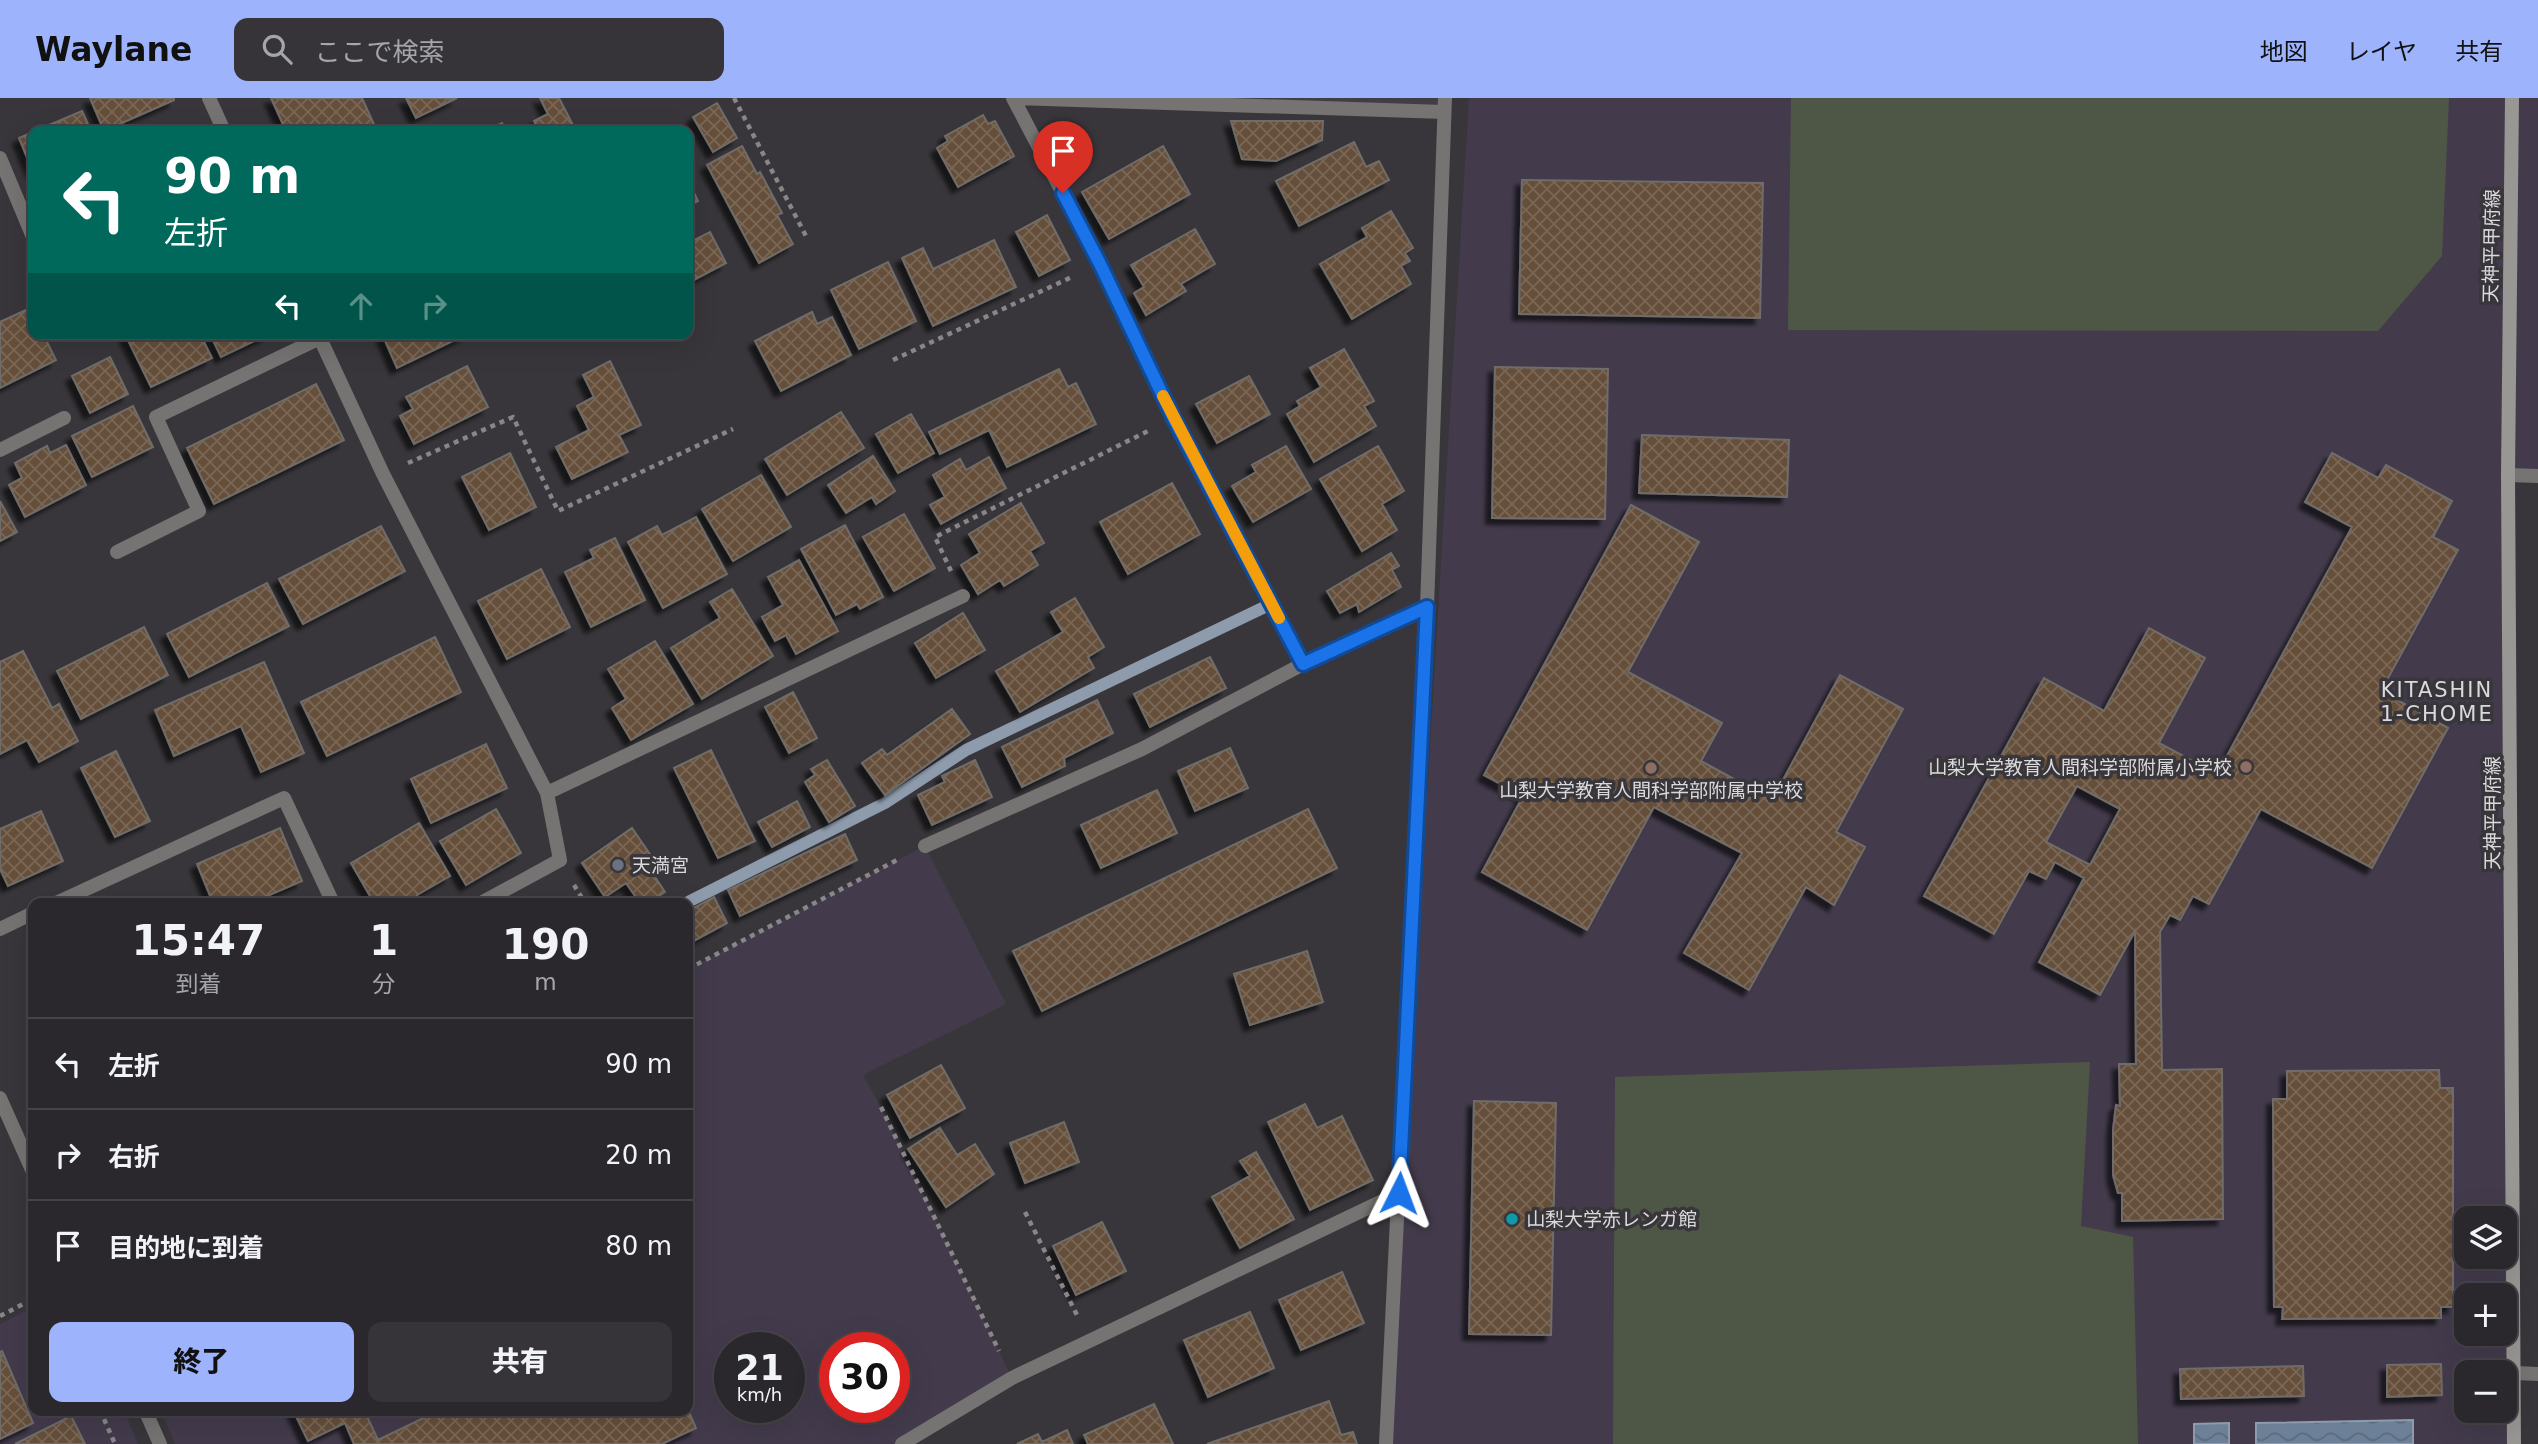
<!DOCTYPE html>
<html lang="ja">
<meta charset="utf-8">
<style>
body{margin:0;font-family:"DejaVu Sans","Noto Sans JP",sans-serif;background:#363438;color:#f1f3f6;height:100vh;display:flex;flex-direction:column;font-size:26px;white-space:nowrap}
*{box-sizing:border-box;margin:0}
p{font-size:23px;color:#a5a6a9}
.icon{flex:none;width:38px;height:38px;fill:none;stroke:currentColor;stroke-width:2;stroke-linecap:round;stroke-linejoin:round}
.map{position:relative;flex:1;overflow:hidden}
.sheet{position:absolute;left:28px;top:800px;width:665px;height:518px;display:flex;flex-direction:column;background:#2a282c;border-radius:14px;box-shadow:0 7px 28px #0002,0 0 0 2px #464448}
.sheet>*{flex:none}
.top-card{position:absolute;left:28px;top:28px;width:665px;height:214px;border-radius:14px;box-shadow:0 7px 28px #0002,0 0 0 2px #464448;background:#00695c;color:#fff;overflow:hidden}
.controls{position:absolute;left:2454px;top:1108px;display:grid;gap:14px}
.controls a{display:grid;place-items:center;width:63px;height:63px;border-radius:14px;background:#2a282c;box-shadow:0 7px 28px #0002,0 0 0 2px #464448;font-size:35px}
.speed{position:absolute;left:714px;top:1234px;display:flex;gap:14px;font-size:35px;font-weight:700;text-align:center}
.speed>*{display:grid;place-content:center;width:91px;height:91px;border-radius:50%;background:#2a282c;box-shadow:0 7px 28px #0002,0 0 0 2px #464448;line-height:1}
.speed small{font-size:18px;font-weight:400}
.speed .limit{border:10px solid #d22;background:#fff;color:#111}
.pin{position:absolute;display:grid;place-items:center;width:60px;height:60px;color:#fff;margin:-72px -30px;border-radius:50% 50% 50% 0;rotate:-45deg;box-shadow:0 0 7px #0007}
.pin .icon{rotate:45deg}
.me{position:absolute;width:77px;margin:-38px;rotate:3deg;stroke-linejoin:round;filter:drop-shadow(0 0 5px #0008)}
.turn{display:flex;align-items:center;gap:24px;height:147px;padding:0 21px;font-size:32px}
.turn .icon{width:91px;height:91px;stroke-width:2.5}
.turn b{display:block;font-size:49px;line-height:60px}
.lanes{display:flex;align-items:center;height:66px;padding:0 21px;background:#0003;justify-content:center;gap:35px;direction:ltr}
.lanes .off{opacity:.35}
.eta{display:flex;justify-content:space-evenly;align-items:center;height:119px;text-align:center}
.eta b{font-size:42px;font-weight:800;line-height:49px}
.button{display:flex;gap:14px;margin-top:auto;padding:14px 21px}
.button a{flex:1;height:80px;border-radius:14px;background:#9db4fd;color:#111;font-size:28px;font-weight:800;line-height:80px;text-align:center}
.button a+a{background:#363438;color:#f1f3f6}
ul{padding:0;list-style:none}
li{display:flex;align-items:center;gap:21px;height:91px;padding:0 21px;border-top:2px solid #464448}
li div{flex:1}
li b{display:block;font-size:26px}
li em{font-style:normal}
header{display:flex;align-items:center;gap:42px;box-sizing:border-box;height:98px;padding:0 35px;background:#9db4fd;color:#111}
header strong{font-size:33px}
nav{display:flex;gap:38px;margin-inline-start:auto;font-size:24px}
.search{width:490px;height:63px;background:#363438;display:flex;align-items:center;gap:18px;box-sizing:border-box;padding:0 24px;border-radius:14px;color:#a5a6a9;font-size:26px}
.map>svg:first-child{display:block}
</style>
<header>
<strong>Waylane</strong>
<div class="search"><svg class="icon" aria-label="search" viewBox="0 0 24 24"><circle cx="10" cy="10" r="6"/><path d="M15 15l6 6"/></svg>ここで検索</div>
<nav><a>地図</a><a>レイヤ</a><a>共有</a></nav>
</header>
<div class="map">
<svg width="2538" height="1346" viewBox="0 0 2538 1346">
<defs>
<pattern id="water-waves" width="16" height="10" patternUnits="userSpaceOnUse" patternTransform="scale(1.75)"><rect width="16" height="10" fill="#6c8098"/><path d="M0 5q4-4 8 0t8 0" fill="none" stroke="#5d6a7a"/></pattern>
<pattern id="building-cross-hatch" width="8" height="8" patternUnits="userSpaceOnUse" patternTransform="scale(1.75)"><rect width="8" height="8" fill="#654f3a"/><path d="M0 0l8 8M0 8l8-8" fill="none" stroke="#7a6856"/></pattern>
<filter id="shadow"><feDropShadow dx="-6" dy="6" stdDeviation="2" flood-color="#0009"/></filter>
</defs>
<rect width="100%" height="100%" fill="#38363a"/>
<path fill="#433b4c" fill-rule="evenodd" d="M1469,0H2538V378L2509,377L2508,1346H1388ZM2466,1120H2504V1158H2466ZM2466,1197H2504V1236H2466ZM2466,1274H2504V1312H2466Z
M925,748L1006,906L863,977L881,1009L1012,1280L902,1346H175L161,1313L688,1312V871ZM730,1250H789V1309H730ZM835,1250H894V1309H835Z
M33,1209V1312L124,1313L138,1346H0V1226Z"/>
<path fill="#413d47" d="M1015,0H1445L1444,14Z"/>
<path fill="#4e5746" d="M1791,0H2449L2442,158L2378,233L1788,232Z
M2090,964L2081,1128L2133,1139L2138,1346H1613L1615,979Z"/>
<path fill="url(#water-waves)" stroke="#8d9bac" stroke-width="2" d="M2413,1322V1346H2256V1325Z
M2229,1325V1346H2194V1326Z"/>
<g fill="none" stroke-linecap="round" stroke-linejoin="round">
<path stroke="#8d9bac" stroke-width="12" d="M686,805L885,705L966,652L1271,506"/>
</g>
<path fill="url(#building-cross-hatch)" stroke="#706c69" stroke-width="2" fill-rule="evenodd" filter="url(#shadow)" d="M90,0H174V2L104,33Z
M271,0H362L377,33H286Z
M406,0H457L416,20Z
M540,0H559L576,33H539L534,23L548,16Z
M717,5L737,40L713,54L693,19Z
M82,13L91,33H35Z
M983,17L988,26L995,23L1014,58L958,89L937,50L948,43L945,38Z
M1231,23H1323L1322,42L1276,63L1242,61Z
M502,25L506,33H486Z
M1067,28L1089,66L1073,76L1051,37Z
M33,34V74L19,40Z
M1354,44L1366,69L1379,63L1389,82L1299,128L1276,83Z
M742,48L757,76L760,74L782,115L777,117L793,146L759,165L707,67Z
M1163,48L1190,96L1109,141L1082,94Z
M688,82L698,103L688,108Z
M1522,82L1763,85L1760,220L1519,216Z
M1391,113L1413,150L1405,155L1410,163L1401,168L1411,186L1352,221L1320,166L1367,139L1362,130Z
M1047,117L1070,162L1039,178L1016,134Z
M1195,131L1215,166L1181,186L1186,193L1146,217L1134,195L1144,189L1131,167Z
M710,134L726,165L688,185V145Z
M994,142L1016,189L933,228L902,160L923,150L933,171Z
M888,164L916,223L859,251L831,192Z
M30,210L33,216V236H43L56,262L0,290V224Z
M812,214L817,226L832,219L851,257L781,293L755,243Z
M125,236H200L212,260L151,289Z
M210,236H269L221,259Z
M382,236H467L397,270Z
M1344,251L1374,303L1364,308L1376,328L1314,364L1287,316L1300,308L1297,303L1321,289L1310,270Z
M110,259L128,296L90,315L72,278Z
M610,263L641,327L619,337L628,354L572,381L556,349L589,332L577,308L594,299L583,277Z
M467,268L488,309L414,346L400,318L413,311L406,299Z
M1495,269L1608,271L1605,421L1492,420Z
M1059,271L1068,289L1076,285L1096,326L1007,369L989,332L940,356L929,334Z
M1249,278L1270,316L1217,345L1196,306Z
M316,286L344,342L214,406L187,350Z
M133,308L153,349L92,379L72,338Z
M841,314L864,350L787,397L765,361Z
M911,316L934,355L898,375L876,336Z
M1642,337L1789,342L1787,399L1639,395Z
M66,347L86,387L25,419L9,387L22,380L15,365L47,348L50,355Z
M1286,348L1311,391L1253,424L1232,388L1256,374L1252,367Z
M1378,348L1404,393L1382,406L1397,432L1362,453L1320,381Z
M510,355L536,409L489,432L462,379Z
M2332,355L2378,380L2386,367L2452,403L2433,439L2458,452L2381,593L2448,630L2372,770L2261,711L2209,806L2193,798L2180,822L2170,817L2160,834L2162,972L2222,971L2223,1121L2122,1123V1095H2118L2113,1077V1032L2116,1007L2120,1008L2119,966H2136L2135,833L2100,897L2039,864L2084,780L2055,764L2046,781L2029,773L1994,836L1924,798L2044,580L2104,613L2149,530L2205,560L2159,645L2217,676L2352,429L2305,404ZM2077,688L2120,711L2090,767L2046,744Z
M873,358L895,393L876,406L872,399L846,415L828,387Z
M989,359L1006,390L941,426L930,407L945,399L933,377L960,361L966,372Z
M761,377L791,429L733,463L702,411Z
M1172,385L1200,436L1128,476L1100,424Z
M0,403L17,434L0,443Z
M1021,405L1044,445L1030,453L1038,467L1004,488L1000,482L978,496L961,467L980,455L969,436Z
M1631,407L1699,444L1628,574L1722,625L1701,663L1772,702L1840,577L1903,611L1836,734L1865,749L1834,807L1806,789L1749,892L1684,855L1742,755L1654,709L1587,832L1482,774L1523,698L1484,677Z
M904,416L935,470L894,493L863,439Z
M696,419L727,476L663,510L628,444L657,428L662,437Z
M845,427L883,499L860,511L857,506L836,517L801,451Z
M381,428L405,473L303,526L279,481Z
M615,440L645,502L591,529L565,474L594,460L590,452Z
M1391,455L1399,468L1392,472L1401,489L1359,514L1357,506L1340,515L1327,493Z
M799,462L838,533L796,556L786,537L775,543L762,519L783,507L768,479Z
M541,471L570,529L507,561L478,503Z
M267,485L289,528L189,579L167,536Z
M732,491L773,558L702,601L671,550L720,520L710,504Z
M1075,500L1104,549L1088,559L1094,570L1020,614L996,573L1063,534L1051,514Z
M963,515L985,552L936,580L915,545Z
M144,529L168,577L81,621L57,573Z
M435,539L461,594L327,658L301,604Z
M655,543L693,606L631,642L612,610L626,601L608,571Z
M23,553L52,610L59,606L78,643L39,664L27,642L0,656V564Z
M1210,559L1226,590L1150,629L1134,596Z
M264,564L304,655L261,674L241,628L174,658L155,612Z
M793,594L817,640L789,655L765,609Z
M1097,602L1113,635L1064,660L1065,668L1022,689L1002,649Z
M952,611L970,636L885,697L862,665L882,651L887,657Z
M486,646L507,690L431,725L411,681Z
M1230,650L1248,690L1195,713L1178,673Z
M711,652L755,743L718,760L674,670Z
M116,653L150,723L115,739L81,670Z
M827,662L855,708L829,724L805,684L815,677L811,671Z
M975,662L992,699L932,727L918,697L945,684L942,678Z
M1157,692L1177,735L1101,770L1081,727Z
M797,703L810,729L772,749L758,724Z
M496,711L521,755L466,787L440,743Z
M1308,711L1337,770L1042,913L1013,853Z
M41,713L63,763L8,788L0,771V731Z
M419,725L450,778L417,797L422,805H374L351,765Z
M280,730L302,783L251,805H213L197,766Z
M632,730L656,765L649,770L665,794L648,805H640L626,785L605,799L582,765Z
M845,736L857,762L740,818L728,792Z
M714,799L727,825L688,846V813Z
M1307,853L1323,904L1250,927L1234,876Z
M941,967L965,1010L910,1040L887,997Z
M2439,972L2440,990H2453V1209H2441V1220L2282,1221L2283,1209H2274L2273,1001H2287V973Z
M1474,1003L1556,1005L1551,1237L1469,1236Z
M1305,1006L1317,1030L1342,1018L1373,1082L1310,1112L1268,1024Z
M1064,1024L1079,1064L1025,1085L1010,1045Z
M940,1030L957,1057L975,1046L994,1076L946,1109L908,1051Z
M1256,1054L1294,1121L1240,1150L1212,1099L1250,1078L1240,1063Z
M1102,1124L1126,1173L1076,1197L1053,1148Z
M1342,1174L1364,1225L1301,1252L1279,1202Z
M1250,1214L1274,1270L1208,1299L1184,1242Z
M2,1253L33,1325L0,1341V1254Z
M2441,1266L2442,1297L2387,1299V1267Z
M2303,1268L2304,1298L2181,1301L2180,1271Z
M1329,1303L1341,1337L1353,1334L1357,1346H1207Z
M1154,1306L1173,1346H1088L1084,1337Z
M293,1312H364L378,1342L440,1312H688L696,1330L662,1346H354L345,1325L308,1343Z
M71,1318L85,1346H15Z
M1067,1332L1073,1346H1017L1038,1336L1042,1344Z"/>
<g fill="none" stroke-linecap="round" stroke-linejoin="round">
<path stroke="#888689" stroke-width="4.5" stroke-dasharray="5 5" stroke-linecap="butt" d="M734,0L806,138
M893,262L1074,178
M408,365L513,319L558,413L733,331
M951,473L935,439L1148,333
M574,787L585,805
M688,871L899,761
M881,1009L999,1253
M1025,1114L1077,1217
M0,1218L33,1201
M100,1312L115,1346"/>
<path stroke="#757473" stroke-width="14" d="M209,0L224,33
M1013,0L1100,166L1174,321L1303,566
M1015,0L1444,14
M0,60L33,139
M318,236L383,376L547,695L963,498
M0,352L64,320
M117,454L199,413L156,319L320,240
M925,748L1142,651L1303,566L1427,509
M483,804L560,762L547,695
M56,805L284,700L333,805
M0,831L33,815
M902,1346L1012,1280L1399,1095"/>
<path stroke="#757473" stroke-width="14" d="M2508,377L2538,378
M0,1000L33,1074
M2515,1275L2538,1276
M145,1312L160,1346
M1386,1346L1427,509L1445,0"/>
<path stroke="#989794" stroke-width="14" d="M2512,0L2508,377L2514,1346"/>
</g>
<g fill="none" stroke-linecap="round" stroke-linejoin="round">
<defs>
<path id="route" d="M1063,95L1100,166L1174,321L1303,566L1427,509L1399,1095"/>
</defs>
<use href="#route" stroke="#114b97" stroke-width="18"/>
<use href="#route" stroke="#1a73e8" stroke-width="12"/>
<path stroke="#f59e0b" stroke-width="12" d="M1163,298L1279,520"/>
</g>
<g fill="#8d6e63" stroke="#38363a" stroke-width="2.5">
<circle cx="2246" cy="669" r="7"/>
<circle cx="1651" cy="670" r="7"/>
</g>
<circle fill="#6b7280" stroke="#38363a" stroke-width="2.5" cx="618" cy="767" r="7"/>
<circle fill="#0f9aa8" stroke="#38363a" stroke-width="2.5" cx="1512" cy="1121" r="7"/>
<g text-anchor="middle" stroke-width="7" stroke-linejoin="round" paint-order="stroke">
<g font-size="19" fill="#dad9db" stroke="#38363a">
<text transform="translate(2491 148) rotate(-89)" y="7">天神平甲府線</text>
<text transform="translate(2492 715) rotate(-90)" y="7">天神平甲府線</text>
</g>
<g font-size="19" fill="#dad9db" stroke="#38363a" text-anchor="start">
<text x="2232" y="676" text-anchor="end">山梨大学教育人間科学部附属小学校</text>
<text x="1651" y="699" text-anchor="middle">山梨大学教育人間科学部附属中学校</text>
<text x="632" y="774">天満宮</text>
<text x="1526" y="1128">山梨大学赤レンガ館</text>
</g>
<g font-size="21" letter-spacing="2" fill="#dad9db" stroke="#38363a">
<text x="2437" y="599">KITASHIN<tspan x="2437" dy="24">1-CHOME</tspan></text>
</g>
</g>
</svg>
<div class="controls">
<a><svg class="icon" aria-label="layers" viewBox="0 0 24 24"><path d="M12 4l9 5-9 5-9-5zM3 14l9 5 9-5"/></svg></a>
<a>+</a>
<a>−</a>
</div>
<div class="speed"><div>21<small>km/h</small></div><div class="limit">30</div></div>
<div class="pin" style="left:1063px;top:95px;background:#d93025"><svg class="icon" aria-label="arrive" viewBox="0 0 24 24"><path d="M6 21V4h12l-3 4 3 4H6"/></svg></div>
<svg class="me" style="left:1399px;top:1095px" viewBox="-20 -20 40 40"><path d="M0-17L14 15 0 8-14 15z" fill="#1a73e8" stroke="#fff" stroke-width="4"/></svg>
<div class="top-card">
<div class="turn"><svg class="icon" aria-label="left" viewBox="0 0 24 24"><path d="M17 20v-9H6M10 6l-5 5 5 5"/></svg><div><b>90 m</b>左折</div></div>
<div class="lanes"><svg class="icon" aria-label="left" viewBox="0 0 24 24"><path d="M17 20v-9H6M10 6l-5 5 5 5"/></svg><svg class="icon off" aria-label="ahead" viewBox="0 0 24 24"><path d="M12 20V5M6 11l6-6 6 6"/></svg><svg class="icon off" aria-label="right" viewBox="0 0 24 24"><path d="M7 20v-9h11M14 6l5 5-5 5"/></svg></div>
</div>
<section class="sheet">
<div class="eta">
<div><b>15:47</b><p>到着</p></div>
<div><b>1</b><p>分</p></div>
<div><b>190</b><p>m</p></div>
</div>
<ul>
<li><svg class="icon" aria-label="left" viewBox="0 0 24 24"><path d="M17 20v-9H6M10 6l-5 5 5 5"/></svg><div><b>左折</b></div><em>90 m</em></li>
<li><svg class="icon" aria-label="right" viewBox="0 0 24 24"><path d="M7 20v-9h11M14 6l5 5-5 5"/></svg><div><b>右折</b></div><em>20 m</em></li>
<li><svg class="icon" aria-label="arrive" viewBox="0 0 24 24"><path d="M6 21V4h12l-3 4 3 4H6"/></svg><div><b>目的地に到着</b></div><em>80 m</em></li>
</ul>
<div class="button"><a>終了</a><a>共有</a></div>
</section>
</div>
